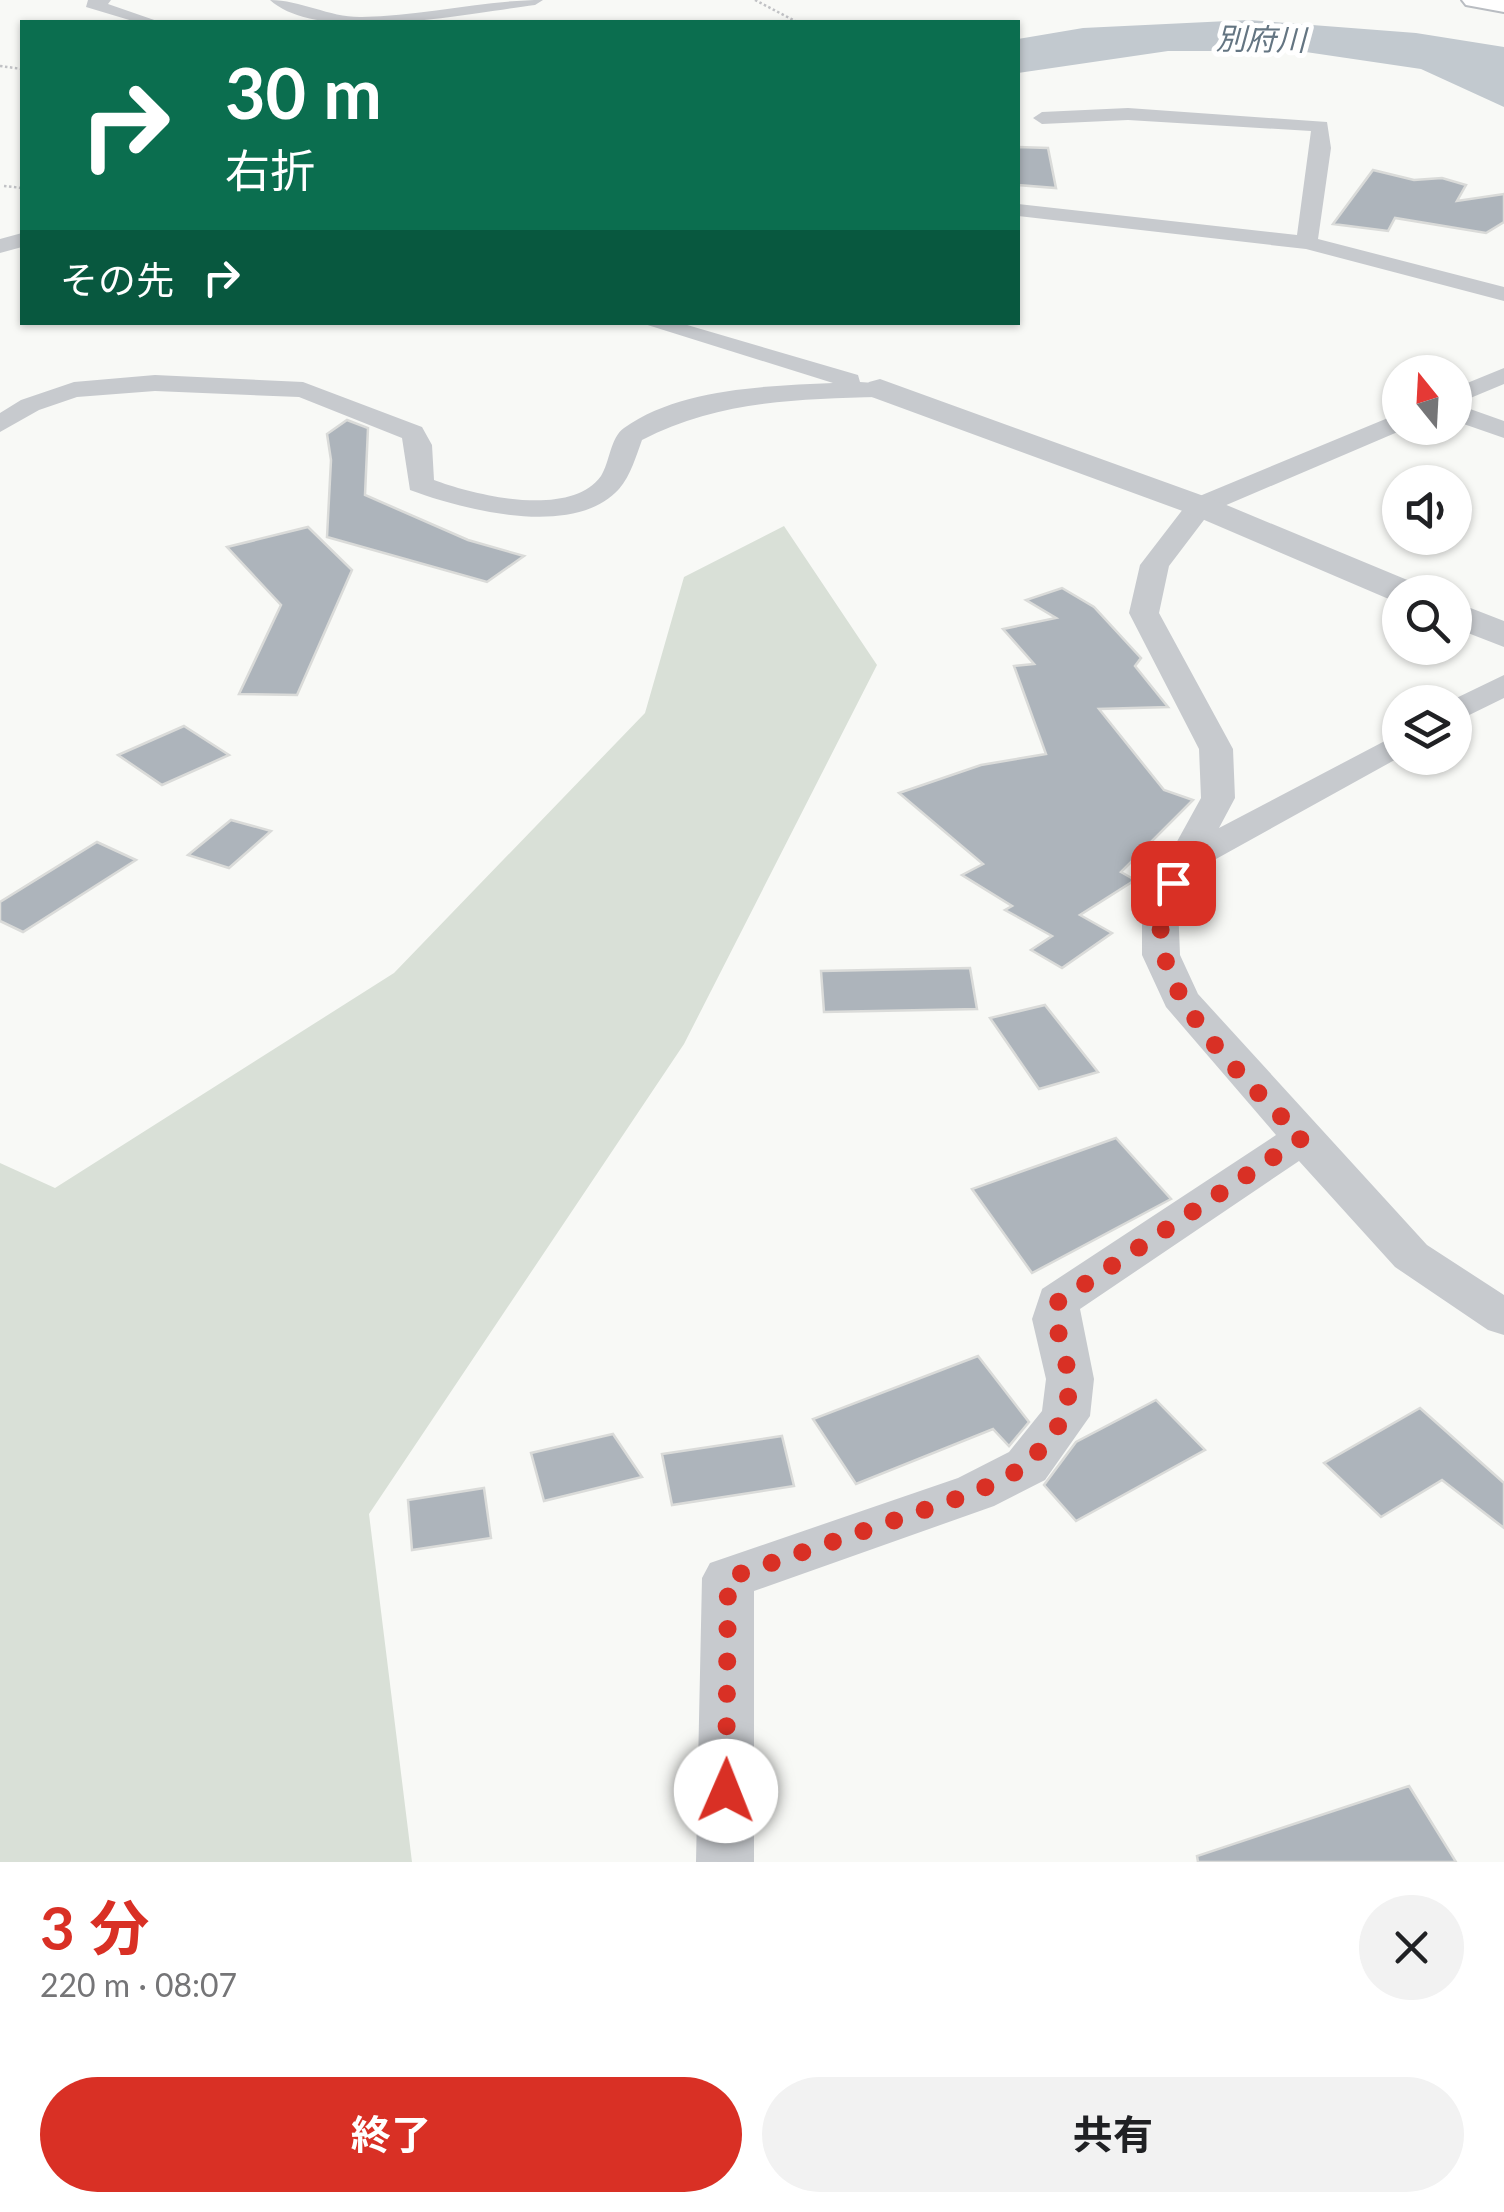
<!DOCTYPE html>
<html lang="ja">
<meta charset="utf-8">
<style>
body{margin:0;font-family:Lato,"Noto Sans JP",sans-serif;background:#f2f2f2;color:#202124;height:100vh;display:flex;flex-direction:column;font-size:38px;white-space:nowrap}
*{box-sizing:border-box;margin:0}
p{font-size:32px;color:#757577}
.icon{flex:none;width:55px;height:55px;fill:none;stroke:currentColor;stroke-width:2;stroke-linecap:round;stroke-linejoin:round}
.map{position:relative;height:1862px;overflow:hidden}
.panel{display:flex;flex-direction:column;background:#fff;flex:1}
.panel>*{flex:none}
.banner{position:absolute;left:20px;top:20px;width:1000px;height:305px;border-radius:0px;box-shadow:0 2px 8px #0004;background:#0b6e4f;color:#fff;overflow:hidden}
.needle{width:65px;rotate:342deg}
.tools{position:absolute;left:1382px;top:355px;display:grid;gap:20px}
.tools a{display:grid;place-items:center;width:90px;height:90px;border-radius:50%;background:#fff;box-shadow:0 2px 8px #0004;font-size:50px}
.pin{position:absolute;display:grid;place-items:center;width:85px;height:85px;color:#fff;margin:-42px;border-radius:20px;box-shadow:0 5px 15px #0006}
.me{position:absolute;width:110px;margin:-55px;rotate:1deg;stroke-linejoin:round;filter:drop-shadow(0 0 8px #0008)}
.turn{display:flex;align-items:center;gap:35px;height:210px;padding:0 40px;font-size:45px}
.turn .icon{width:130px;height:130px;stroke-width:2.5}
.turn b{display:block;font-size:70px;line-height:85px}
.then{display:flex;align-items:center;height:95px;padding:0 40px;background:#0003;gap:20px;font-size:38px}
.round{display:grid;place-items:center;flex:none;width:105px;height:105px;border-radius:52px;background:#f2f2f2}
.summary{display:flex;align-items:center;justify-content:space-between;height:170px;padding:0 40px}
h1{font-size:60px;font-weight:700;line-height:75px;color:#d93025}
.button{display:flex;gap:20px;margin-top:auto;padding:20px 40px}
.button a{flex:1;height:115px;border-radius:60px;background:#d93025;color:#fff;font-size:40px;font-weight:700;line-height:115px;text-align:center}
.button a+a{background:#f2f2f2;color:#202124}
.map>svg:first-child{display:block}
</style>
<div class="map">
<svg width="1504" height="1862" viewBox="0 0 1504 1862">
<rect width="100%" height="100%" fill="#f8f9f6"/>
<path fill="#d9e0d7" d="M784,526L877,665L684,1044L369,1514L412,1862H0V1163L55,1188L394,973L645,713L684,577Z"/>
<path fill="#c2c9cf" d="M1249,20L1416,33L1504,47V107L1421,69L1299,51H1168L1018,73V39L1083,28Z"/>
<path fill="#adb4bb" stroke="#dadbd9" stroke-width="2.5" d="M1018,147L1048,148L1056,188L1018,185Z
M1373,170L1414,180L1442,178L1466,185L1457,201L1504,194V222L1486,233L1395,218L1388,231L1333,224Z
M347,420L368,428L365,495L468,540L524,556L487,582L327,537L331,460L327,434Z
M308,527L352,570L297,695L239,694L281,605L227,547Z
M1062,588L1094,607L1141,658L1135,666L1168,707L1099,709L1164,790L1193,800L1121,872L1135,880L1080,915L1112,933L1062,968L1031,950L1052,936L1005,910L1012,906L962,875L983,864L899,793L981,765L1046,754L1014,666L1034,664L1003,629L1056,618L1026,600Z
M184,726L229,755L162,785L118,755Z
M231,820L271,831L229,868L188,855Z
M97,842L136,860L23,932L0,921V902Z
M970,968L977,1009L824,1012L821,971Z
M1045,1005L1098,1072L1039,1089L990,1018Z
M1116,1138L1171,1199L1032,1273L972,1189Z
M978,1356L1029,1422L1009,1446L993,1429L856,1484L813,1419Z
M1156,1400L1205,1450L1076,1521L1044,1485L1076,1442Z
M1420,1408L1504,1483V1528L1442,1480L1381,1517L1324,1463Z
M613,1434L642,1477L544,1501L531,1453Z
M782,1436L794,1486L672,1505L662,1454Z
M484,1488L491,1538L412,1550L408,1500Z
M1409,1786L1456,1862H1198L1197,1856Z"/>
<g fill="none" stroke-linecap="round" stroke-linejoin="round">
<defs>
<path id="secondary" d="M1462,0H1504V12L1466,5Z"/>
</defs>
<use href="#secondary" stroke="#b9bdc2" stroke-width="4"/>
<path stroke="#c1c2c5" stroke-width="2.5" stroke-dasharray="2.5 2.5" stroke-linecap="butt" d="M755,0L797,22
M0,66L22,69
M4,186L22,188"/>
<path fill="#c7cace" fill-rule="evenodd" d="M88,0H111L108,4L160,22H136L86,7Z
M270,0C301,0 331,18 362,17C423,16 482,0 543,0L535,5C472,13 319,45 270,0Z
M1128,108L1327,122L1331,148L1318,239L1504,287V301L1306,249L1018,216V204L1297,235L1311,131L1128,120L1042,124L1033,118L1042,112Z
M22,233V247L0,253V239Z
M638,322H677L858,375L860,382L889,384L893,389L880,397C797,399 717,401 642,440C636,456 631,475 619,489C574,539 464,510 410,490L402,438L299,397L155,391L77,397L39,410L0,432V413L21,400L74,382L155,375L303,382L422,427L432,445L434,480C474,495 570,519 601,476C610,462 610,438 624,428C680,388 767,386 833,383Z
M1504,368V384L1456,404L1504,421V438L1455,421V388Z
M1400,413V428H1407L1210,512L1169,566L1159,613L1233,749L1235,798L1219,828L1400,733V757L1198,869L1178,905L1180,955L1198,994L1427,1245L1504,1295V1335L1488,1330L1395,1267L1299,1161L1080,1309L1094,1379L1090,1416L1045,1480L994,1506L754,1591V1862H696L702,1578L710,1563L958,1478L1009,1452L1042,1411L1046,1379L1032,1319L1042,1289L1276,1135L1166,1007L1142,955V905L1201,798L1199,749L1129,613L1140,565L1190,500Z
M1504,675V698L1455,722V702H1448Z"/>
<path fill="#c7cace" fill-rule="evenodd" d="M880,379L1212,499L1417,584L1423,592H1400V602L1391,600L1188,513L869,396L864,389L869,382Z
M1455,602L1504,621V647L1455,628Z"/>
<use href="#secondary" fill="#fff" fill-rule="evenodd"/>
</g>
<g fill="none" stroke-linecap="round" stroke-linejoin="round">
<path stroke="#d93025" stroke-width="18" stroke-dasharray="0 32.4" d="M726,1791L728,1578L976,1492L1027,1466L1066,1416L1070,1379L1055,1319L1058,1302L1302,1138C1246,1078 1121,972 1173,883"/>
</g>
<g text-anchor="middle" stroke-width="10" stroke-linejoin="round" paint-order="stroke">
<g font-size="30" font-style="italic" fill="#647582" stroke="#fff">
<text transform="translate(1261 40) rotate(1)" y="10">別府川</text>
</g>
</g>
</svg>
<div class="tools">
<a><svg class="needle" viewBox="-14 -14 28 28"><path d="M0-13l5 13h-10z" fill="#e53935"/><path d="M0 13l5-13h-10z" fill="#757577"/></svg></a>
<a><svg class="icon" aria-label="sound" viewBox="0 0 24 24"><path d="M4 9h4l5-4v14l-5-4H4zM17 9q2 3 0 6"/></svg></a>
<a><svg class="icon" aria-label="search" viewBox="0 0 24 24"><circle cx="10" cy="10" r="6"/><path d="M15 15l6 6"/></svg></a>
<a><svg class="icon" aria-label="layers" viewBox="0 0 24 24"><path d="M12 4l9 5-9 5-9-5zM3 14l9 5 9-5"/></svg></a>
</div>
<div class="pin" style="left:1173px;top:883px;background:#d93025"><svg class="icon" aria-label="arrive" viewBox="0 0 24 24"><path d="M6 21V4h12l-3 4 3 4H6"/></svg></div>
<svg class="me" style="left:726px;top:1791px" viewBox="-20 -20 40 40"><circle r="19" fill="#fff"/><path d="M0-13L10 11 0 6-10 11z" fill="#d93025"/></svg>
<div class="banner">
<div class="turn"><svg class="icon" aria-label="right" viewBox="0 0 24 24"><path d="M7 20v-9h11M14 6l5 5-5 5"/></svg><div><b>30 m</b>右折</div></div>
<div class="then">その先<svg class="icon" aria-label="right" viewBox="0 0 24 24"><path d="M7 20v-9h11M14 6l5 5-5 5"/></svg></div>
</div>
</div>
<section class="panel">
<div class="summary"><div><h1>3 分</h1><p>220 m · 08:07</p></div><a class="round"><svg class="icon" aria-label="close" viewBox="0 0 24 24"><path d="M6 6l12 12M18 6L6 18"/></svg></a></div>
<div class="button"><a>終了</a><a>共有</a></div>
</section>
